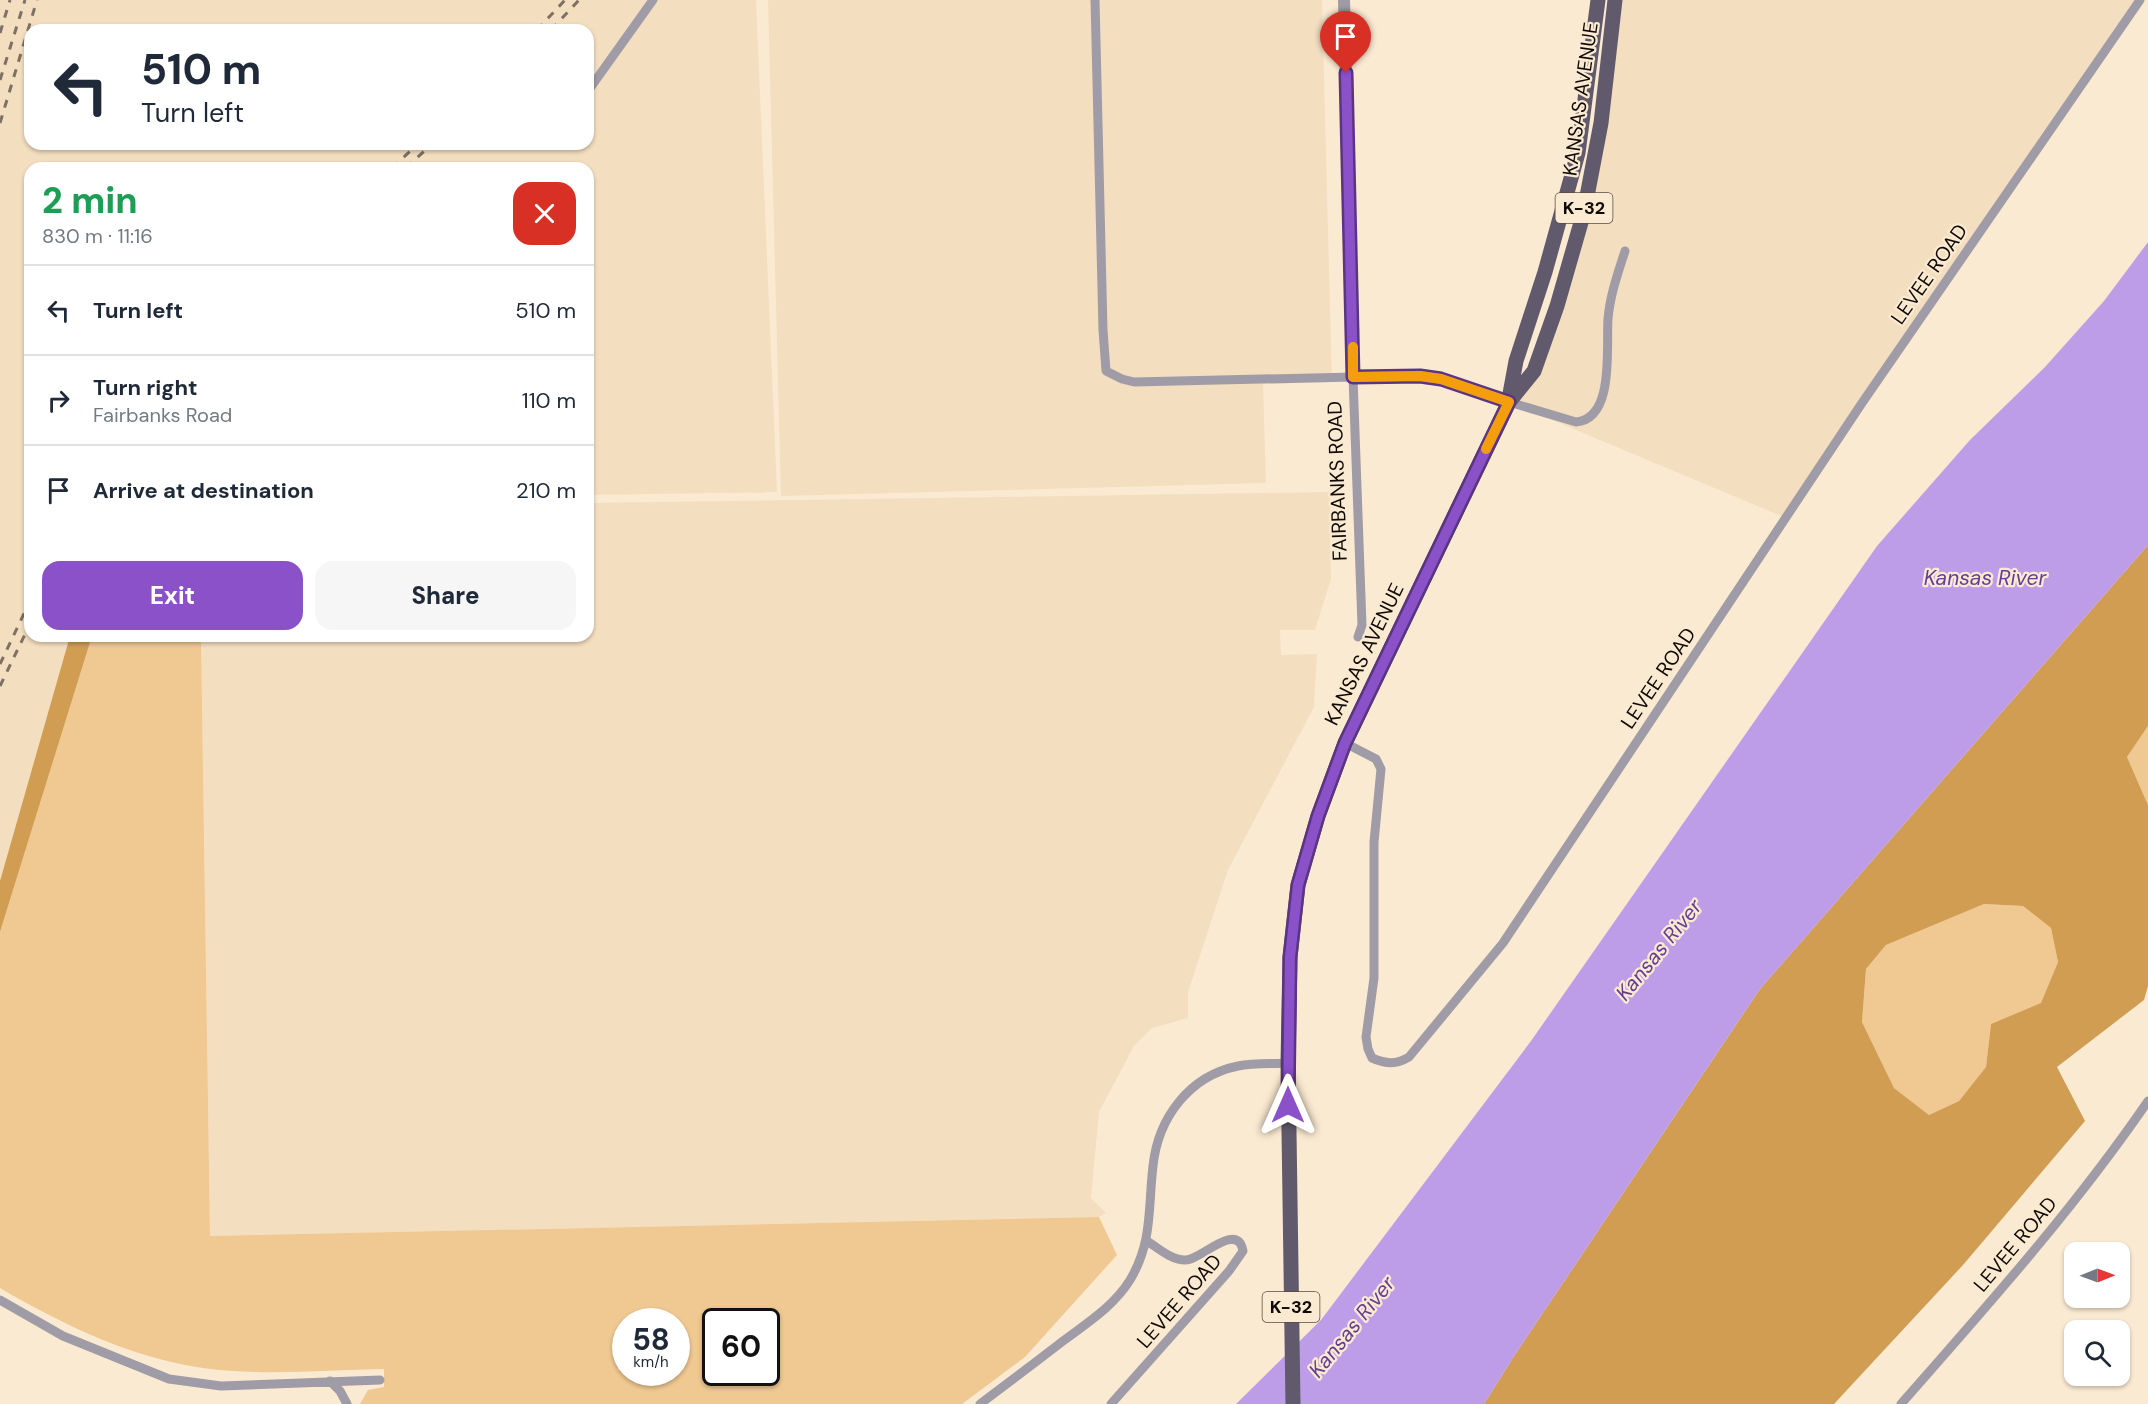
<!DOCTYPE html>
<meta charset="utf-8">
<style>
body{margin:0;font-family:"DM Sans",sans-serif;background:#f6f6f7;color:#1f2937;height:100vh;display:flex;flex-direction:column;font-size:22px;white-space:nowrap}
*{box-sizing:border-box;margin:0}
p{font-size:20px;color:#747a83}
.icon{flex:none;width:33px;height:33px;fill:none;stroke:currentColor;stroke-width:2;stroke-linecap:round;stroke-linejoin:round}
.map{position:relative;flex:1;overflow:hidden}
.side{position:absolute;left:24px;top:162px;width:570px;height:480px;display:flex;flex-direction:column;background:#fff;border-radius:18px;box-shadow:0 2px 4px #0004}
.side>*{flex:none}
.guide{position:absolute;left:24px;top:24px;width:570px;height:126px;border-radius:18px;box-shadow:0 2px 4px #0004;background:#fff;color:#1f2937;overflow:hidden}
.needle{width:39px;rotate:89deg}
.buttons{position:absolute;left:2064px;top:1242px;display:grid;gap:12px}
.buttons a{display:grid;place-items:center;width:66px;height:66px;border-radius:12px;background:#fff;box-shadow:0 2px 4px #0004;font-size:30px}
.speed{position:absolute;left:612px;top:1308px;display:flex;gap:12px;font-size:30px;font-weight:700;text-align:center}
.speed>*{display:grid;place-content:center;width:78px;height:78px;border-radius:50%;background:#fff;box-shadow:0 2px 4px #0004;line-height:1}
.speed small{font-size:15px;font-weight:400}
.speed .limit{border:3px solid #111;border-radius:9px;background:#fff;color:#111}
.pin{position:absolute;display:grid;place-items:center;width:51px;height:51px;color:#fff;margin:-62px -26px;border-radius:50% 50% 50% 0;rotate:-45deg;box-shadow:0 0 6px #0007}
.pin .icon{rotate:45deg}
.me{position:absolute;width:66px;margin:-33px;rotate:0deg;stroke-linejoin:round;filter:drop-shadow(0 0 4px #0008)}
.turn{display:flex;align-items:center;gap:21px;height:126px;padding:0 18px;font-size:27px}
.turn .icon{width:78px;height:78px;stroke-width:2.5}
.turn b{display:block;font-size:42px;line-height:51px}
.round{display:grid;place-items:center;flex:none;width:63px;height:63px;border-radius:18px;background:#f6f6f7}
.summary{display:flex;align-items:center;justify-content:space-between;height:102px;padding:0 18px}
h1{font-size:36px;font-weight:800;line-height:45px;color:#1e9e55}
.cta{display:flex;gap:12px;margin-top:auto;padding:12px 18px}
.cta a{flex:1;height:69px;border-radius:18px;background:#8b51c8;color:#fff;font-size:24px;font-weight:800;line-height:69px;text-align:center}
.cta a+a{background:#f6f6f7;color:#1f2937}
ul{padding:0;list-style:none}
li{display:flex;align-items:center;gap:18px;height:90px;padding:0 18px;border-top:2px solid #e0e1e3}
li div{flex:1}
li b{display:block;font-size:22px}
li em{font-style:normal}
.map>svg:first-child{display:block}
</style>
<div class="map">
<svg width="2148" height="1404" viewBox="0 0 2148 1404">
<rect width="100%" height="100%" fill="#fbead2"/>
<path fill="#f4dec0" fill-rule="evenodd" d="M0,0H756L777,492L588,495V168H30V636H70L0,881ZM30,30H588V144H30Z
M768,0H1322L1332,382L1263,384L1266,483L781,496Z
M1615,0H2134L1786,518L1509,402L1535,371L1584,212Z
M1330,492L1331,579L1315,630H1280L1281,655L1317,654L1314,707L1228,870L1188,992V1018L1152,1028L1134,1046L1099,1112L1091,1198L1106,1213L1099,1217L210,1236L201,636H588V503Z"/>
<path fill="#f0c891" fill-rule="evenodd" d="M92,636H201L210,1236L1099,1217L1117,1255L1025,1357L962,1404H360L368,1390L384,1387V1369C329,1370 273,1375 219,1370C142,1362 76,1331 10,1294L0,1288V932ZM626,1322H676V1372H626ZM716,1322H766V1372H716Z
M2148,726V805L2127,757Z
M1984,904L2023,906L2051,928L2058,962L2041,1004L1991,1024L1986,1067L1959,1101L1929,1115L1894,1088L1862,1022L1866,969L1886,945Z"/>
<path fill="#d09d53" fill-rule="evenodd" d="M2148,545V726L2127,757L2148,805V986L2144,1000L2057,1067L2085,1121L1963,1265L1834,1404H1484L1514,1356L1760,989ZM1984,904L2023,906L2051,928L2058,962L2041,1003L1991,1024L1986,1067L1959,1101L1929,1115L1894,1088L1862,1022L1866,969L1886,945Z
M70,636H92L0,932V881Z"/>
<path fill="#bd9de7" d="M2148,242V545L1760,989L1514,1356L1484,1404H1236L1321,1320L1531,1041L1877,546L1970,440L2045,367L2104,301Z"/>
<g fill="none" stroke-linecap="round" stroke-linejoin="round">
<path stroke="#a09ca7" stroke-width="9" d="M1095,0L1103,330L1106,371L1122,379L1134,382L1353,377L1362,625L1358,637
M588,91L653,0
M1509,402L1576,422C1615,419 1606,347 1608,319C1610,295 1618,273 1625,251
M1345,743L1376,759L1381,769L1374,842V978L1366,1037L1368,1049L1372,1058C1386,1064 1396,1065 1409,1057L1503,943L1862,403L2140,0
M0,1300L63,1336L169,1379L221,1386L380,1380
M330,1381L340,1391L347,1404
M980,1404C1008,1383 1036,1362 1063,1341C1087,1323 1114,1306 1130,1280C1153,1242 1148,1207 1153,1166C1158,1118 1189,1076 1238,1066C1254,1063 1271,1064 1288,1063
M1111,1404L1229,1271L1243,1251C1237,1220 1200,1261 1185,1260C1171,1260 1158,1248 1147,1241
M1901,1404C1987,1306 2074,1209 2148,1101"/>
<path stroke="#a09ca7" stroke-width="12" d="M1344,0L1353,377L1420,376L1441,379L1509,402"/>
<path stroke="#615a6c" stroke-width="15" d="M1509,399L1516,361L1545,272L1578,153L1598,0
M1293,1404L1288,1063L1290,957L1298,885L1318,816L1345,743L1509,402L1534,371L1557,306L1584,212L1601,123L1615,0"/>
<path stroke="#7c7163" stroke-width="3" stroke-dasharray="8 8" stroke-linecap="butt" d="M537,30L565,0
M551,30L579,0
M0,33L10,0
M0,80L25,0
M0,123L37,0
M392,168L418,144
M406,168L432,144
M0,664L30,601
M0,686L30,624"/>
</g>
<g fill="none" stroke-linecap="round" stroke-linejoin="round">
<defs>
<path id="route" d="M1288,1105L1290,957L1298,885L1318,816L1345,743L1509,402L1441,379L1420,376L1353,377L1346,73"/>
</defs>
<use href="#route" stroke="#5a3582" stroke-width="15"/>
<use href="#route" stroke="#8b51c8" stroke-width="10"/>
<path stroke="#f59e0b" stroke-width="10" d="M1353,347V377L1420,376L1441,379L1509,402L1486,449"/>
</g>
<g text-anchor="middle" stroke-width="4.5" stroke-linejoin="round" paint-order="stroke">
<g fill="#fbead2" stroke="#564d42" stroke-width="1.5">
<rect x="1555.5" y="193" width="57" height="30" rx="4.5"/>
<rect x="1262.5" y="1292" width="57" height="30" rx="4.5"/>
</g>
<g font-size="18" font-weight="bold" fill="#100a04">
<text x="1584" y="214">K-32</text>
<text x="1291" y="1313">K-32</text>
</g>
<g font-size="20" fill="#100a04" stroke="#fbead2">
<text transform="translate(1580 99) rotate(-82)" y="7">KANSAS AVENUE</text>
<text transform="translate(1929 274) rotate(-55)" y="7">LEVEE ROAD</text>
<text transform="translate(1337 481) rotate(-92)" y="7">FAIRBANKS ROAD</text>
<text transform="translate(1364 654) rotate(-64)" y="7">KANSAS AVENUE</text>
<text transform="translate(1658 678) rotate(-56)" y="7">LEVEE ROAD</text>
<text transform="translate(2015 1244) rotate(-50)" y="7">LEVEE ROAD</text>
<text transform="translate(1179 1301) rotate(-49)" y="7">LEVEE ROAD</text>
</g>
<g font-size="21" font-style="italic" fill="#673d94" stroke="#fbead2">
<text x="1985" y="585">Kansas River</text>
<text transform="translate(1659 950) rotate(-51)" y="7">Kansas River</text>
<text transform="translate(1352 1327) rotate(-51)" y="7">Kansas River</text>
</g>
</g>
</svg>
<div class="buttons">
<a><svg class="needle" viewBox="-14 -14 28 28"><path d="M0-13l5 13h-10z" fill="#e53935"/><path d="M0 13l5-13h-10z" fill="#747a83"/></svg></a>
<a><svg class="icon" aria-label="search" viewBox="0 0 24 24"><circle cx="10" cy="10" r="6"/><path d="M15 15l6 6"/></svg></a>
</div>
<div class="speed"><div>58<small>km/h</small></div><div class="limit">60</div></div>
<div class="pin" style="left:1346px;top:73px;background:#d93025"><svg class="icon" aria-label="arrive" viewBox="0 0 24 24"><path d="M6 21V4h12l-3 4 3 4H6"/></svg></div>
<svg class="me" style="left:1288px;top:1105px" viewBox="-20 -20 40 40"><path d="M0-17L14 15 0 8-14 15z" fill="#8b51c8" stroke="#fff" stroke-width="4"/></svg>
<div class="guide">
<div class="turn"><svg class="icon" aria-label="left" viewBox="0 0 24 24"><path d="M17 20v-9H6M10 6l-5 5 5 5"/></svg><div><b>510 m</b>Turn left</div></div>
</div>
<section class="side">
<div class="summary"><div><h1>2 min</h1><p>830 m · 11:16</p></div><a class="round" style="background:#d93025;color:#fff"><svg class="icon" aria-label="close" viewBox="0 0 24 24"><path d="M6 6l12 12M18 6L6 18"/></svg></a></div>
<ul>
<li><svg class="icon" aria-label="left" viewBox="0 0 24 24"><path d="M17 20v-9H6M10 6l-5 5 5 5"/></svg><div><b>Turn left</b></div><em>510 m</em></li>
<li><svg class="icon" aria-label="right" viewBox="0 0 24 24"><path d="M7 20v-9h11M14 6l5 5-5 5"/></svg><div><b>Turn right</b><p>Fairbanks Road</p></div><em>110 m</em></li>
<li><svg class="icon" aria-label="arrive" viewBox="0 0 24 24"><path d="M6 21V4h12l-3 4 3 4H6"/></svg><div><b>Arrive at destination</b></div><em>210 m</em></li>
</ul>
<div class="cta"><a>Exit</a><a>Share</a></div>
</section>
</div>
